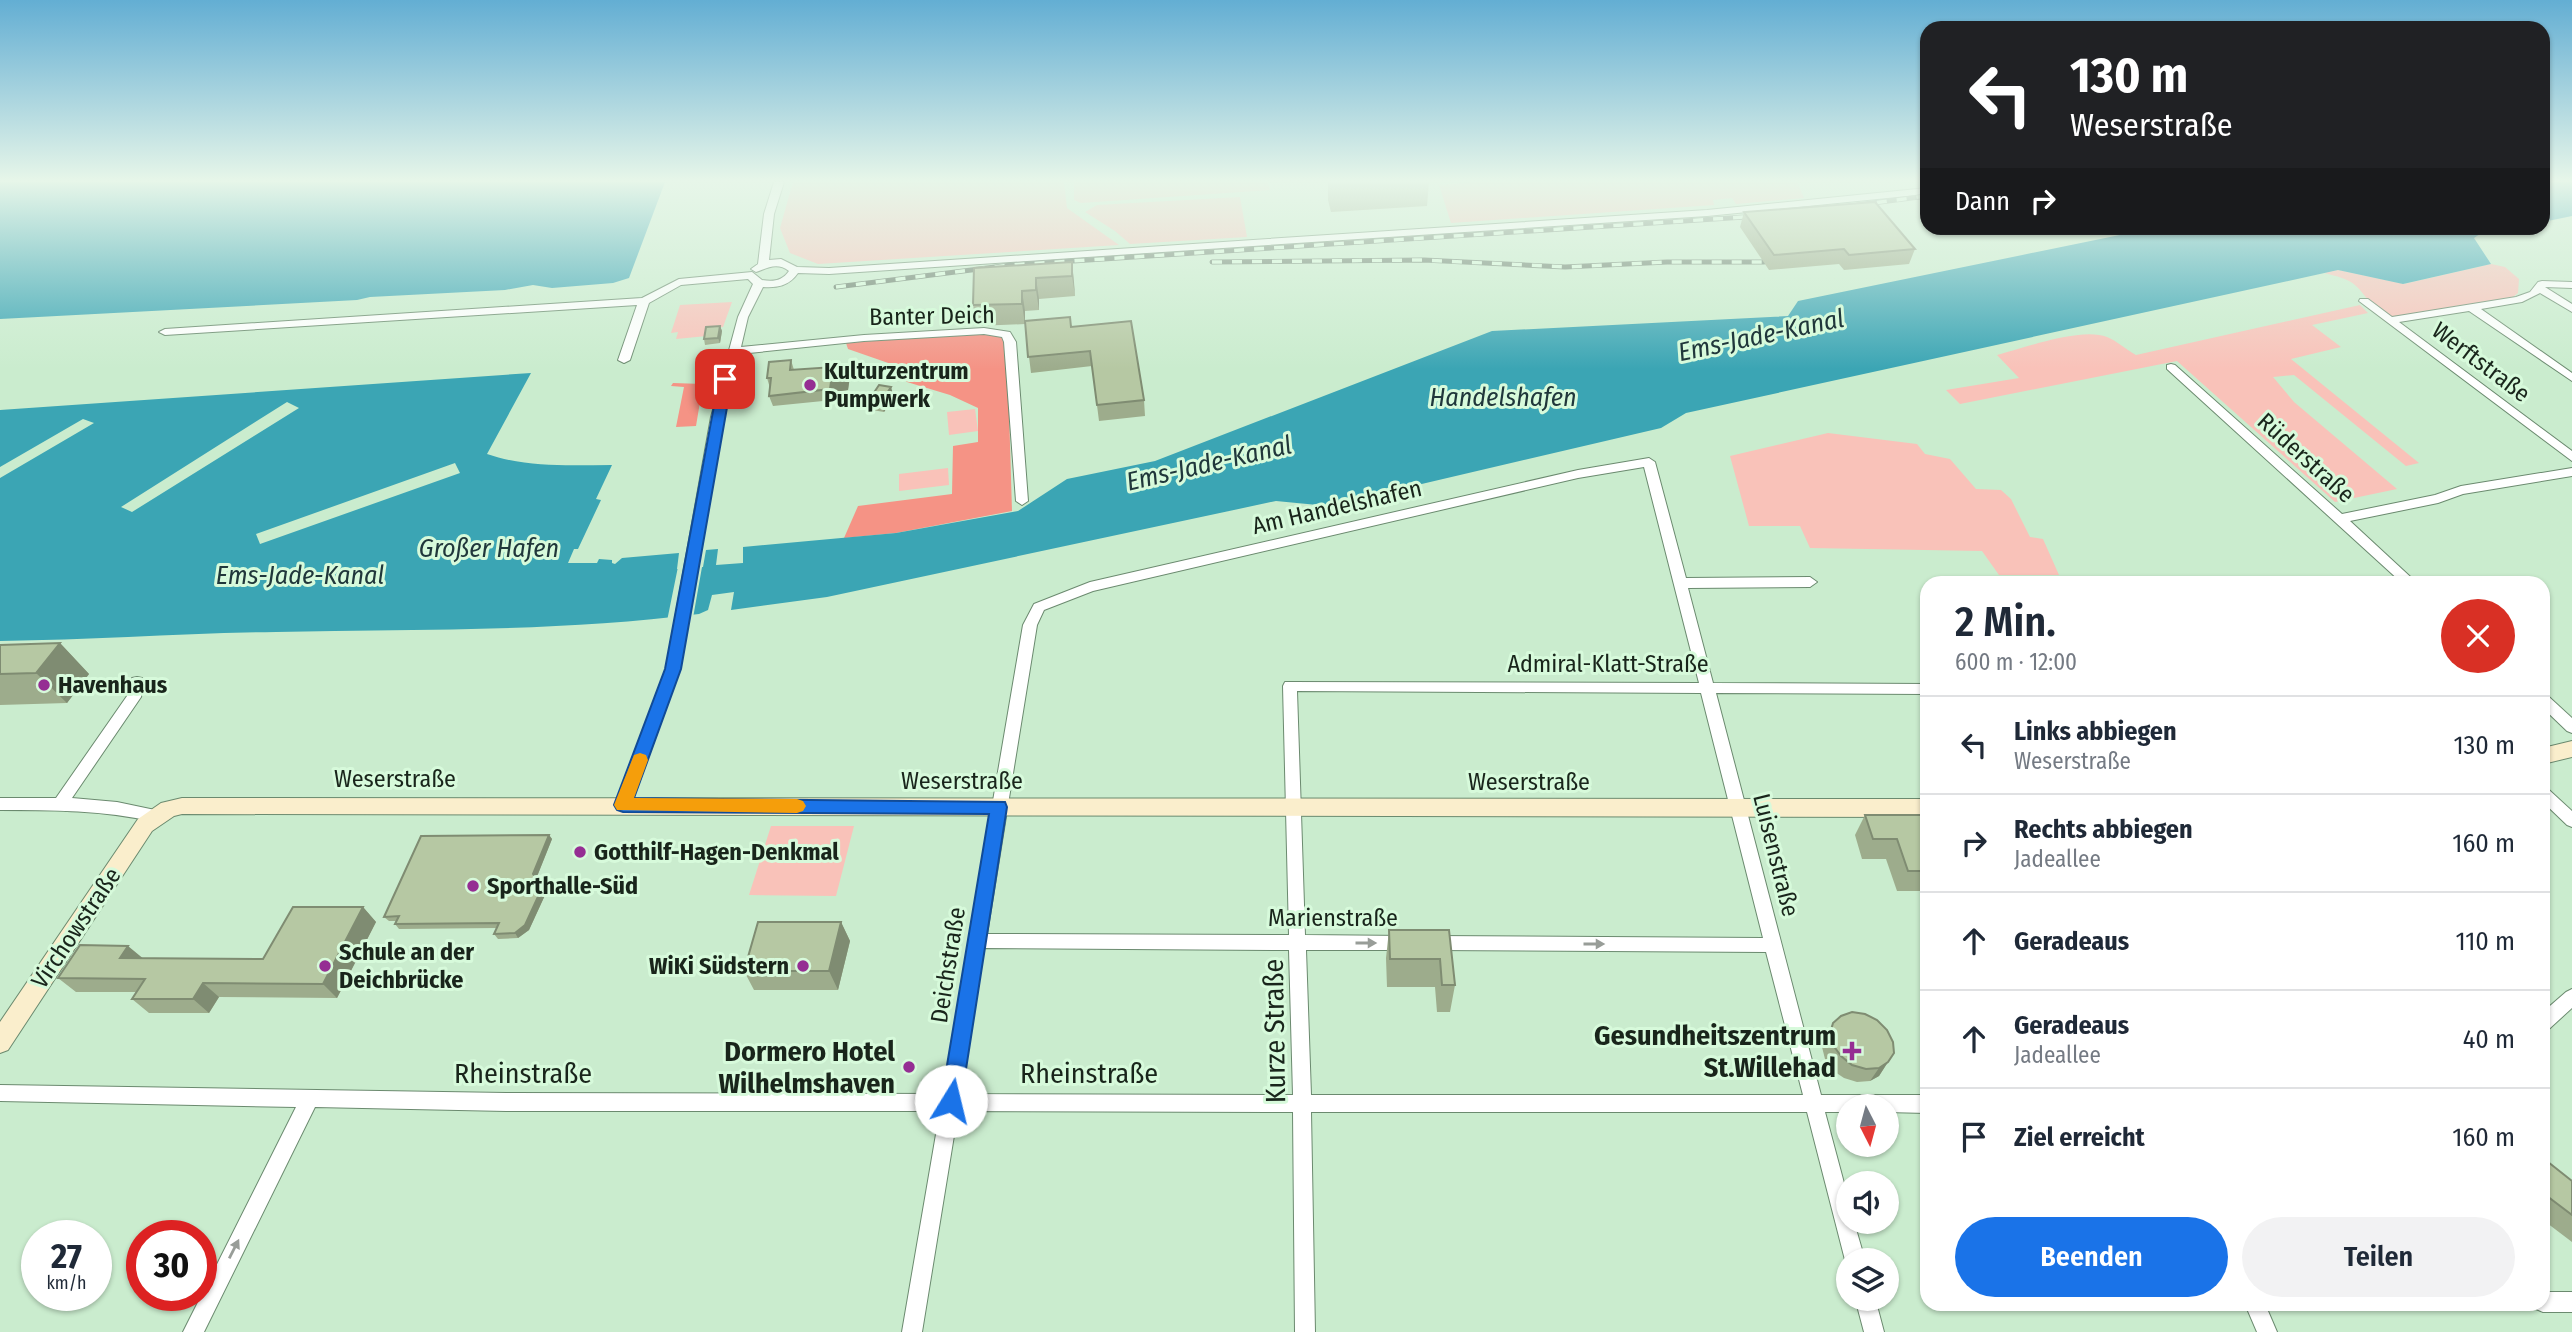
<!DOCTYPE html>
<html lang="de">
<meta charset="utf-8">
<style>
body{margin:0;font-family:"Fira Sans Condensed",sans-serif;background:#f2f2f3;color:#1f2937;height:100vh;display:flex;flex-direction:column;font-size:26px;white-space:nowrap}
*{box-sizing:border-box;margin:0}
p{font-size:23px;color:#747a83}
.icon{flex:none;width:38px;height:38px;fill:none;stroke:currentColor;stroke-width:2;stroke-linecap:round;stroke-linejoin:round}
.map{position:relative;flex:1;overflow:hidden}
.sheet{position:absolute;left:1920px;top:576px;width:630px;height:735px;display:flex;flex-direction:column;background:#fff;border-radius:21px;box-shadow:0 2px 5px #0004}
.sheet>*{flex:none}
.top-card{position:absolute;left:1920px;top:21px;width:630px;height:214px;border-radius:21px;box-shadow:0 2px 5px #0004;background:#202124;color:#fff;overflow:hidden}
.needle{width:46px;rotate:174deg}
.buttons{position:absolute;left:1836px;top:1094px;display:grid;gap:14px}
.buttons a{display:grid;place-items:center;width:63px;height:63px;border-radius:50%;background:#fff;box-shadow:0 2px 5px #0004;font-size:35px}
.speed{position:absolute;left:21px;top:1220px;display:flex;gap:14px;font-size:35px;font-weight:700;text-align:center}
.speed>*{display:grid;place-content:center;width:91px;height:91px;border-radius:50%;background:#fff;box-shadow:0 2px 5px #0004;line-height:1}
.speed small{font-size:18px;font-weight:400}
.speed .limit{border:10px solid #d22;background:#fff;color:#111}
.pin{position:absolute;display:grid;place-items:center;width:60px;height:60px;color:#fff;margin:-30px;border-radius:14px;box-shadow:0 4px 10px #0006}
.me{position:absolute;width:77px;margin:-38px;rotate:9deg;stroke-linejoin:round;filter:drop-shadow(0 0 5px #0008)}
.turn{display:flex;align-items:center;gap:24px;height:147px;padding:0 35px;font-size:32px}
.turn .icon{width:91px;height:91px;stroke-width:2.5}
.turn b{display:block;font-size:49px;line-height:60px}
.then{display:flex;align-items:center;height:66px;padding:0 35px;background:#0003;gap:14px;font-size:26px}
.round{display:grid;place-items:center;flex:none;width:74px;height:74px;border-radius:37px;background:#f2f2f3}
.overview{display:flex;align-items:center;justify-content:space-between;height:119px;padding:0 35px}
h1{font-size:42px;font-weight:600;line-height:52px}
.action{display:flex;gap:14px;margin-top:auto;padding:14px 35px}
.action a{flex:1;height:80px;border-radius:42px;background:#1a73e8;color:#fff;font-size:28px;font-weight:600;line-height:80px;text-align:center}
.action a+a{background:#f2f2f3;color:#1f2937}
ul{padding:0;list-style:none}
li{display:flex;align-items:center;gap:21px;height:98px;padding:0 35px;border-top:2px solid #e0e1e3}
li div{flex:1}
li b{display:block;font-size:26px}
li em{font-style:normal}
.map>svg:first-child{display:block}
</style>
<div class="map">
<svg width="2572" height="1332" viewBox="0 0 2572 1332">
<rect width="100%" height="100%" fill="#caecce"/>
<path fill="#f9c2b9" d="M793,182H1064L1067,208L1119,245L818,264L790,253L780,228Z
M1074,182H1268L1270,190L1081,203L1074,200Z
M1476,182H1797L1804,198L1736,204L1732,198L1713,200L1714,205L1451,223L1439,185Z
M1240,197L1247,237L1130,244L1115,231L1085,212L1097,205Z
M2491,264L2505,267L2519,279L2518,293L2513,297L2393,317C2372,312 2369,298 2356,286C2348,278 2335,276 2324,273L2338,270L2404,284Z
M732,302L723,327L711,328L707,336L676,339L678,332L671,333L680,305Z
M2360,305L2368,313L2312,325L2341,347L2291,359L2419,463L2406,466L2294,375L2273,377L2294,402L2397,489L2335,502L2177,361L1960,404L1946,390L2019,378L1997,355C2024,348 2081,327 2107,337C2117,341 2127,350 2136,355Z
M975,409L978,431L949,435L947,412Z
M1828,433L1917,444L1925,454L1950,459L1976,489L2001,490L2011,499L2030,537L2043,539L2059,575H1999L1982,551L1810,548L1800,526H1749L1730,456Z
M948,468L949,485L899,491V474Z
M771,826H854L836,896L749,895Z"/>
<path fill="#f59385" d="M982,333L1002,336L1007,344L1012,511L896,533L844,538L858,506L952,494L953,446L978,442V408L950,395L907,382L894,365L848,349L846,343Z
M673,383L703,384L696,426L676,427L684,387L671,386Z"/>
<path fill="#3ba5b4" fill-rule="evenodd" d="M0,182H665L629,278L613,283L552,288L533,285L505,290L370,297L357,300L0,319Z
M2543,182H2572V216L2543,222Z
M2154,228H2519L2480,234L2474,238L2491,264L2403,284L2338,270L1686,413L1661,428L1328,506L1276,501L827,597L731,610L734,592L712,595L708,610L699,614C559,632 417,629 276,632C184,633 92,640 0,641V478L94,423L83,419L0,467V410L531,373L487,454C527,468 570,465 612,465L596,499L601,500L578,549H574L568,563H597L599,559L612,560V563L615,564L622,558L679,553L677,569L703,567L706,550L718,549L716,565L743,563V547L896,533L1018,511L1067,479L1155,461L1492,331L1788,316L1798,301ZM287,402L299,408L132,512L121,507ZM455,463L460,473L260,544L256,534Z"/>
<path fill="#caecce" d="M702,550H705L693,618L667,621L681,552V565L700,563Z"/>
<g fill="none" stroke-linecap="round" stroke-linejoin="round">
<defs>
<path id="street" d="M774,182H784L774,214L769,260L781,259L797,267L829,268L1707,210L1927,188V194L1707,216L829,274L798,273C789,286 777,288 763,287L748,317L741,347L864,335L984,328L1010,332L1016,342L1028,501L1022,505L1016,501L1004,342L1002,337L984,334L864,341L739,354L723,417L680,669L631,805L628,809L623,811L618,809L615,805L666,669L711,417L738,317L753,284L748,279L681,285L649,303L630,360L624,363L618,360L637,305L165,335L159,332L165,329L642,298L679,279L752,272L762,280C773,282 782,281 789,271C777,262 768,268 756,272L751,269L758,264L764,214Z
M2542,281L2572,282V288L2545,287L2572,304V312L2540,293L2522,302L2481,309L2572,373V381L2469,311L2399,322L2572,451V461L2359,301L2360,299H2368L2392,317L2516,297L2530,292L2538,282Z
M2171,364L2175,365L2342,514L2435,495L2461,486L2572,468V476L2463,494L2438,503L2350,521L2417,583H2402L2167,369V365Z
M1649,458L1655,462L1686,578L1810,577L1817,582L1810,587L1688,588L1713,683L1927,684V694L1716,693L1821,1095H1927V1113L1886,1112V1106H1848V1112H1825L1848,1198V1222H1854L1865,1260H1848V1266L1845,1260L1807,1112H1311L1315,1332H1295L1293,1112L958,1111L922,1332H902L940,1111H506L315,1107L204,1332H183L296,1107L0,1101V1085L506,1093L943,1094L1023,625L1034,604L1090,582L1578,470ZM1644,467L1699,683L1285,682L1283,686L1289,935L987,934L1037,625L1044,610L1093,591L1578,478ZM1297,691L1701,693L1763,938L1433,936L1427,938L1425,943L1427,948L1433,950L1766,952L1803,1095H1311L1306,950H1406L1412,948L1414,943L1412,938L1406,936L1305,935ZM984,948L1289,950L1293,1095L961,1094Z
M137,677L142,678L144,682L141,697L72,798L117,802L155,810L160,812L163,816L160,820L155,822C104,810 52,810 0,810V798H56L127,696L132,678Z
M2543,695L2548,696L2572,718V733L2567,731L2543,708Z
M2543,787L2548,789L2572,811V827L2567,825L2543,802Z
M2572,989V1008L2549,1029L2543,1031V1012L2566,992Z
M2543,1292H2572V1312H2543L2536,1309L2534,1304H2543Z
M1855,1298H1875L1884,1332H1864Z
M2245,1304H2265L2277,1332H2257Z"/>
<path id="secondary" d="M2572,741V757L2543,764V748Z
M182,798L1927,799V817L182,814L174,816L152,831L8,1050L0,1053V1022L138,819L161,803Z"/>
</defs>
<use href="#street" stroke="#6b8a6f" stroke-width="2"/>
<use href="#secondary" stroke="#6b8a6f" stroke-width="2"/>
<use href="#street" fill="#fff" fill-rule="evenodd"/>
<use href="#secondary" fill="#faeecc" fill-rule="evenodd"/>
<defs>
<path id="rail" d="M1857,205L1927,196
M1212,262L1424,260L1565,267L1667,262H1764
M836,287L1011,265L1760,216"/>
</defs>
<use href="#rail" stroke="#687d6b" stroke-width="5"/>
<use href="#rail" stroke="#d7fadb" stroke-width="3.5" stroke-dasharray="10" stroke-linecap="butt"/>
</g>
<path fill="#9dac8c" d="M1328,182H1429L1427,206L1331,212L1328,200Z
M1744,212L1915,249L1909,264L1844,270L1839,264L1769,270L1740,227Z
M1072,262L1075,296L1039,299V310L1025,311V321L1071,327L1144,400L1145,416L1099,421L1092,366L1031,373L1025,324L977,326L973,305Z
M720,326L722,331L720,343L705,345L704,339Z
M791,360L794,370L850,376L848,390L834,392L833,400L773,406L769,396L770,388L767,378Z
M894,397L884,412L872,410L869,400Z
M60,643L89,674L67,703L0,705V645Z
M1865,815H1927V891H1897L1886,859H1862L1855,835Z
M549,835L552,839L536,879L546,893L529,930L518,938L498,939L494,934L497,928L399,929L395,924L396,921H389L384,917Z
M363,907L376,922L337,998L219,997L209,1013H149L132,999L136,992H76L58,978L263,959Z
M841,922L850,941L838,990H754L744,971Z
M1389,930H1449L1455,985L1450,1012H1437L1435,987H1387L1386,958Z
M1833,1023L1888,1062L1879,1076L1870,1081L1857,1082L1844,1078L1832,1070L1825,1059L1822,1047L1825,1037Z
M2543,1158L2572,1181V1242L2543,1220Z"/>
<path fill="#7f8c72" d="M1072,262L1074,282L1075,296L1072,276Z
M1036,278L1039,299V310L1036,290Z
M1022,291L1025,311V324L1022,304Z
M720,326L722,331L720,343L718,338Z
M848,366L850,376L848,390L834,392L833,400L830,389L831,382Z
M891,387L894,397L884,412L881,402Z
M60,643L89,674L67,703L36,673Z
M549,835L552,839L536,879L546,893L529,930L518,938L515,933L533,874Z
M363,907L376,922L337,998L323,984Z
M841,922L850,941L838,990L829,971Z
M128,946L145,960L120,958Z
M203,983L219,997L209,1013L193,999Z
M1888,1062L1879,1076L1870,1081L1879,1068Z"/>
<path fill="#b6c8a3" stroke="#7f8c72" stroke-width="2" d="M1875,202L1915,249L1849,255L1844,249L1774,255L1744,212Z
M1072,262V276L1036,278V290L1022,291V304L973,305L974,268Z
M1070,317L1071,327L1131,321L1144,400L1097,405L1090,351L1028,357L1025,321Z
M720,326L718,338L704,339L706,327Z
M791,360L790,370L848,366L846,380L831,382L830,389L769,396L771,378H767L769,362Z
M879,385L891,387L881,402L869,400Z
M60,643L36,673L0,674V645Z
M1865,815H1927V871H1908L1897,839H1873Z
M549,835L533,874L542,888L525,925L515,933L494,934L499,923L395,924L399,916L384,917L421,836Z
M293,907H363L323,984L203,983L193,999H132L145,979L58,978L80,945L128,946L120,958L263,959Z
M758,922H841L829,971H744Z
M1389,930H1449L1455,985H1442L1440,959H1390Z
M1852,1012L1865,1014L1877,1020L1887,1030L1893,1042L1894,1053L1888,1062L1879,1068L1866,1069L1852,1065L1841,1056L1833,1045L1830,1034L1833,1023L1841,1016Z
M2543,1158L2572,1181V1215L2543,1193Z"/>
<defs><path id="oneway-solid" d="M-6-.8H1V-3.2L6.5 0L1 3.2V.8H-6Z" transform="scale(1.75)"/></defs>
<g fill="#989d98">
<use href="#oneway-solid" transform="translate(1366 943)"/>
<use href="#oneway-solid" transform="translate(1594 944)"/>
<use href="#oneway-solid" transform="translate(234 1249) rotate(-63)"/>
</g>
<linearGradient id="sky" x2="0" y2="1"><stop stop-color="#63aed3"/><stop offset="0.49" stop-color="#e7f6e9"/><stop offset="1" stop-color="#e7f6e9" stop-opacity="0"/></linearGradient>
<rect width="2572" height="369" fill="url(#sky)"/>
<path fill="#1a73e8" stroke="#114b97" stroke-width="2" d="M725,375L732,379L681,669L634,798L1005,802L1007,807L961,1101L958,1108L951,1111L944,1108L941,1101L989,814L623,812L617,810L614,805L665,669L719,379Z"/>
<path fill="#f59e0b" d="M640,753L646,755L648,760L634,798L797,799L803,801L806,806L803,811L797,813L617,810L614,805L634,755Z"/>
<g fill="#952e93" stroke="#d7fadb" stroke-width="2.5">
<circle cx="810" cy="385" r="7"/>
<circle cx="44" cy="685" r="7"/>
<circle cx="580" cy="852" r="7"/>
<circle cx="473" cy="886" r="7"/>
<circle cx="325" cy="966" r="7"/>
<circle cx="803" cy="966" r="7"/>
<path d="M1848.5 1040.5h7v7h7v7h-7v7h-7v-7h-7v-7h7z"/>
<circle cx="909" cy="1067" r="7"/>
</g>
<g text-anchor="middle" stroke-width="6" stroke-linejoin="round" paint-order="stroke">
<g font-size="24" fill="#19251b" stroke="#d7fadb">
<text transform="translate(932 316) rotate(-1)" y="8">Banter Deich</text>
<text transform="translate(2481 362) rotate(37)" y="8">Werftstraße</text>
<text transform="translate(2306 458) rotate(42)" y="8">Rüderstraße</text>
<text transform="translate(1337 507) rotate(-13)" y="8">Am Handelshafen</text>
<text x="1608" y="672">Admiral-Klatt-Straße</text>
<text x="395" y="787">Weserstraße</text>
<text x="962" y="789">Weserstraße</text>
<text x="1529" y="790">Weserstraße</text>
<text transform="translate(1776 855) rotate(76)" y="8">Luisenstraße</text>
<text x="1333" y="926">Marienstraße</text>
<text transform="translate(76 928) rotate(-56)" y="8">Virchowstraße</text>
<text transform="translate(948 965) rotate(-81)" y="8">Deichstraße</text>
</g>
<g font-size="24" font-weight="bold" fill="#19251b" stroke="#d7fadb" text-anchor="start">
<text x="824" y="379">Kulturzentrum<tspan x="824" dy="28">Pumpwerk</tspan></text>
<text x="58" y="693">Havenhaus</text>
<text x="594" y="860">Gotthilf-Hagen-Denkmal</text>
<text x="487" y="894">Sporthalle-Süd</text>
<text x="339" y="960">Schule an der<tspan x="339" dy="28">Deichbrücke</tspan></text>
<text x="789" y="974" text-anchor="end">WiKi Südstern</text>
</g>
<g font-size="26" font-style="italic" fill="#20373b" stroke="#d7fadb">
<text transform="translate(1761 335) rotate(-12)" y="9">Ems-Jade-Kanal</text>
<text x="1503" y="406">Handelshafen</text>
<text transform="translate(1209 463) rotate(-13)" y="9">Ems-Jade-Kanal</text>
<text x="489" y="557">Großer Hafen</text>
<text x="300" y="584">Ems-Jade-Kanal</text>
</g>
<g font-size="28" fill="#19251b" stroke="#d7fadb">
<text transform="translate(1274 1031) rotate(-91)" y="10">Kurze Straße</text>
<text x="523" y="1083">Rheinstraße</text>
<text x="1089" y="1083">Rheinstraße</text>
</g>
<g font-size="28" font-weight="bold" fill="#19251b" stroke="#d7fadb" text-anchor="end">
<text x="1836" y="1045">Gesundheitszentrum<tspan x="1836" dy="32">St.Willehad</tspan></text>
<text x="895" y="1061">Dormero Hotel<tspan x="895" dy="32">Wilhelmshaven</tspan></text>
</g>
</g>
</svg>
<div class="buttons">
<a><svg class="needle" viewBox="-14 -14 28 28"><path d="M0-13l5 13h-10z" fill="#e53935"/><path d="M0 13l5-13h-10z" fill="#747a83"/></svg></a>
<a><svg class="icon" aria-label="sound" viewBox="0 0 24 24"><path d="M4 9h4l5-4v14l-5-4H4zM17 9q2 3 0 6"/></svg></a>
<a><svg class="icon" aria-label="layers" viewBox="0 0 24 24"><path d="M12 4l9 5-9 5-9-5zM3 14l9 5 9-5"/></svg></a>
</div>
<div class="speed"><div>27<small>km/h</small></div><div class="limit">30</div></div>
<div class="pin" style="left:725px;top:379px;background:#d93025"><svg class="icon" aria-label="arrive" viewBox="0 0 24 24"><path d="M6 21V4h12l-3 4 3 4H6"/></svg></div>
<svg class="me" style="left:951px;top:1101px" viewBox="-20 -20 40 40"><circle r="19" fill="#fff"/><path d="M0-13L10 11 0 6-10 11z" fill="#1a73e8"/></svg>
<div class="top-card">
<div class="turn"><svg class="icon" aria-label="left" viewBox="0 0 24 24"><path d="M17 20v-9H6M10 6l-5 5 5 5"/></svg><div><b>130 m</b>Weserstraße</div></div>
<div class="then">Dann<svg class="icon" aria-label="right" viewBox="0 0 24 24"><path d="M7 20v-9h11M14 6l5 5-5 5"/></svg></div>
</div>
<section class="sheet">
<div class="overview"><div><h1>2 Min.</h1><p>600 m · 12:00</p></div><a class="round" style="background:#d93025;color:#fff"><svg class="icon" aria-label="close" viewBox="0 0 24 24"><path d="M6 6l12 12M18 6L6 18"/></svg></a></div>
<ul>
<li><svg class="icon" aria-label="left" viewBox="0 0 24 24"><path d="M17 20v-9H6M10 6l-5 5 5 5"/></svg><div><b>Links abbiegen</b><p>Weserstraße</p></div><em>130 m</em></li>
<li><svg class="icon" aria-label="right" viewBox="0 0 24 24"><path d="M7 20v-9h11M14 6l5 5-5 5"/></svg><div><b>Rechts abbiegen</b><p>Jadeallee</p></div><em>160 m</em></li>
<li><svg class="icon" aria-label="ahead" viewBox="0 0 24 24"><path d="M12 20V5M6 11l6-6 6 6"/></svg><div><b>Geradeaus</b></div><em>110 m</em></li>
<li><svg class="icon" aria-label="ahead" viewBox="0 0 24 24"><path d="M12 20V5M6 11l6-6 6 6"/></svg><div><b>Geradeaus</b><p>Jadeallee</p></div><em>40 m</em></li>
<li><svg class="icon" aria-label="arrive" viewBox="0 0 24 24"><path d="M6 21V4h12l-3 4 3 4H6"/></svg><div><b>Ziel erreicht</b></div><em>160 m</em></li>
</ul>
<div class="action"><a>Beenden</a><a>Teilen</a></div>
</section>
</div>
